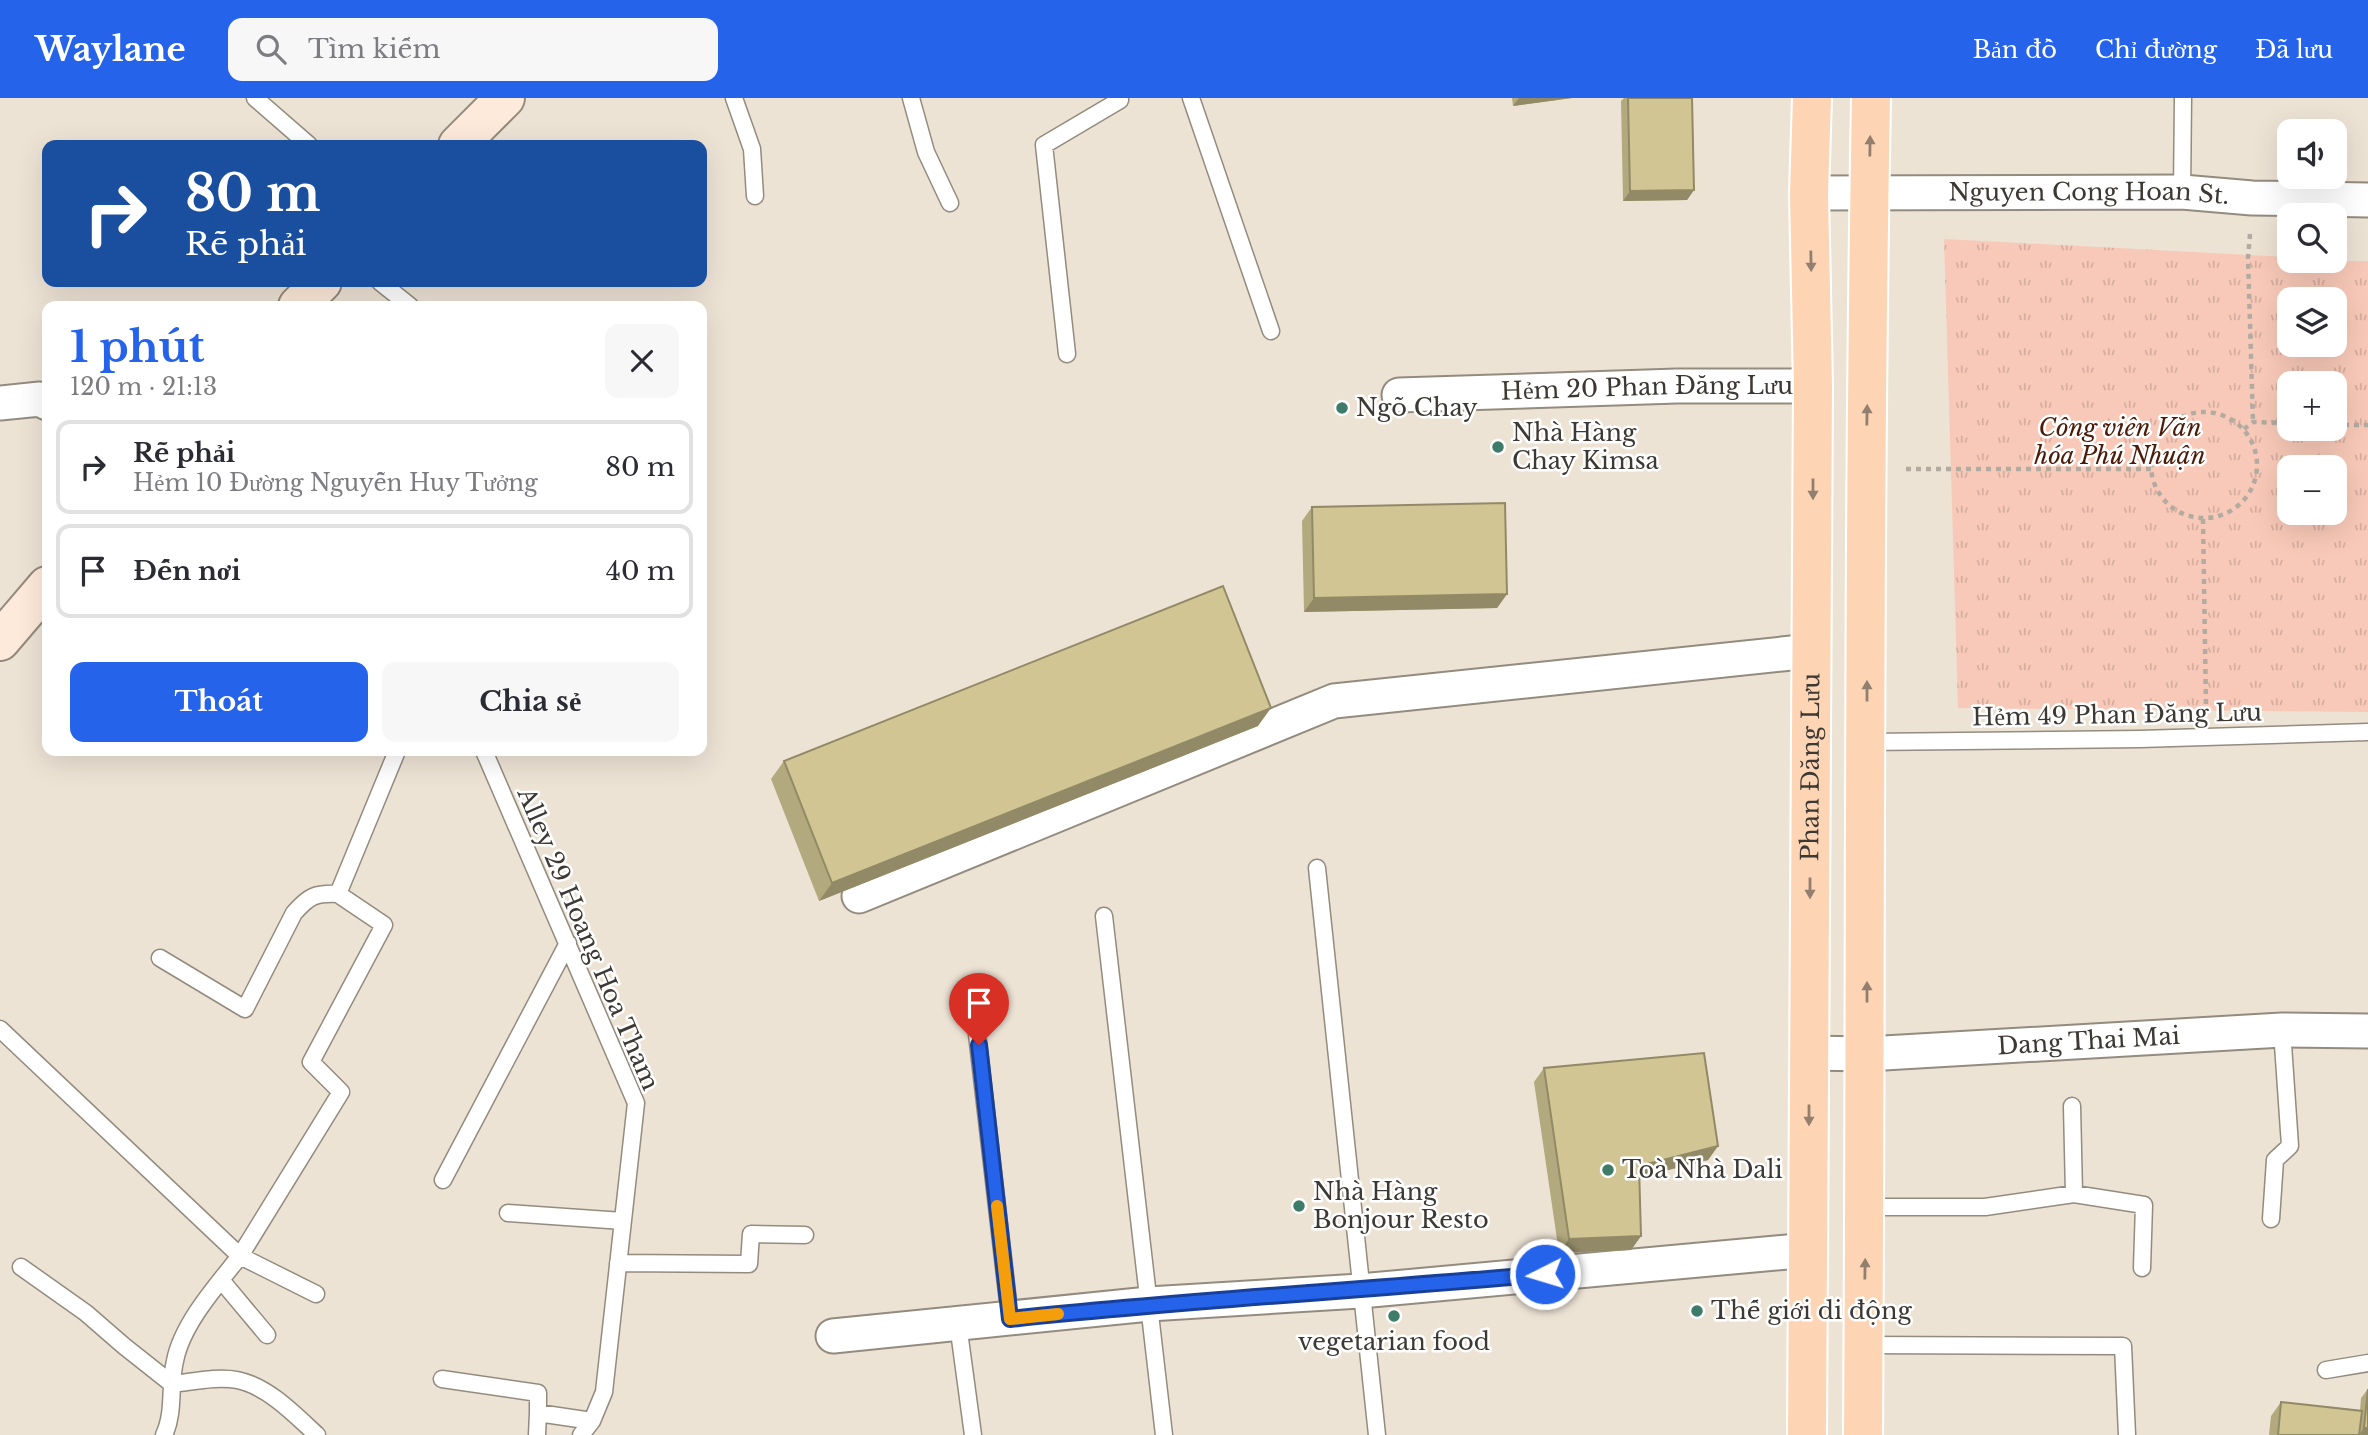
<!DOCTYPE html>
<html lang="vi">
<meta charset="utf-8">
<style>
body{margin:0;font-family:"Libre Baskerville",serif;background:#f7f7f7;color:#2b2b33;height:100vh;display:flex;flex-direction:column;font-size:26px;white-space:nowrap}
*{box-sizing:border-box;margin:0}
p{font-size:23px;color:#7c7c81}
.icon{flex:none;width:38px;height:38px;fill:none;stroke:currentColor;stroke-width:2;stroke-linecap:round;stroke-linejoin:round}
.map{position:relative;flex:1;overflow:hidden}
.side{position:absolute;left:42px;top:203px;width:665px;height:455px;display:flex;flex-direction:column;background:#fff;border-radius:14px;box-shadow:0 7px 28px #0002}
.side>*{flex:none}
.top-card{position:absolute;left:42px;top:42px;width:665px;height:147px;border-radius:14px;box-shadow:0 7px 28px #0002;background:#1a4fa0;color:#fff;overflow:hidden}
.controls{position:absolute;left:2277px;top:21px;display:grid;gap:14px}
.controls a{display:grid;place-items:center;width:70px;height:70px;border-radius:14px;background:#fff;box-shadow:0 7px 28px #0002;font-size:35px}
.pin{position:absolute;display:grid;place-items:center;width:60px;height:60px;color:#fff;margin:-72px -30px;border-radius:50% 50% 50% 0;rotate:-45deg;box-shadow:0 0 7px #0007}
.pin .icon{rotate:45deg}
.me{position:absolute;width:77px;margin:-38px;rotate:265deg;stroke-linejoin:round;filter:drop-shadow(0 0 5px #0008)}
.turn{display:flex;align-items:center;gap:24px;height:147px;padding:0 28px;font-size:32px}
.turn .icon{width:91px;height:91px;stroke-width:2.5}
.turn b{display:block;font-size:49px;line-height:60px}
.round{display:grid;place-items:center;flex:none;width:74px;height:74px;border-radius:14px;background:#f7f7f7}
.overview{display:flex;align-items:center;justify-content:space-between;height:119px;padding:0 28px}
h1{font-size:42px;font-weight:700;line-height:52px;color:#2563eb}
.button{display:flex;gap:14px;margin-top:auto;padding:14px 28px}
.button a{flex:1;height:80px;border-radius:14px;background:#2563eb;color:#fff;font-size:28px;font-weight:700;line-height:80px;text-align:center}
.button a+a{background:#f7f7f7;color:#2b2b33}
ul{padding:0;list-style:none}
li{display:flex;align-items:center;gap:21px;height:94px;margin:0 14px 10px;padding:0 14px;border:4px solid #e1e1e2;border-radius:14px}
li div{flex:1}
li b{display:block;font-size:26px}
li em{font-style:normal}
header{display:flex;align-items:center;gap:42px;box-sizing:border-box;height:98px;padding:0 35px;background:#2563eb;color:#fff}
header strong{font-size:33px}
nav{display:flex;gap:38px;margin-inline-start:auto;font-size:24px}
.search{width:490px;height:63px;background:#f7f7f7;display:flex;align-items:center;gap:18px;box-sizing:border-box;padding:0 24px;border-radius:14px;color:#7c7c81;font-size:26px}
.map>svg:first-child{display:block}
</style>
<header>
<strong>Waylane</strong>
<div class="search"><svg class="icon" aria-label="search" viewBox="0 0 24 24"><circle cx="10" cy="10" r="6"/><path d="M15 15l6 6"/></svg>Tìm kiếm</div>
<nav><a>Bản đồ</a><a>Chỉ đường</a><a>Đã lưu</a></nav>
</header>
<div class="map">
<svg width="2368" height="1337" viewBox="0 0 2368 1337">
<defs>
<pattern id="park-tufts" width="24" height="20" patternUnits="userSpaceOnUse" patternTransform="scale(1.75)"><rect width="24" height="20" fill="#f8c9b8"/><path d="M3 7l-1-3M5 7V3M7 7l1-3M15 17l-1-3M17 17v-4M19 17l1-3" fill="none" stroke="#d6ad9f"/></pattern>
</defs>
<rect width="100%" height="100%" fill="#ede3d5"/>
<path fill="url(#park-tufts)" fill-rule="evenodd" d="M1944,141L2289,159V163H2368V614L1958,610ZM2289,201H2334V247H2289ZM2289,285H2334V331H2289ZM2289,369H2334V415H2289Z"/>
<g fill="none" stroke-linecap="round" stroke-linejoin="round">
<defs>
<path id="lane" d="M255,0L309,47
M734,0L752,51L755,98
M911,0L926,54L950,105
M1191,0L1271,233
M2182,94L2183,0
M380,184L410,208
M1067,256L1044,47L1120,2
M1867,644L2140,641L2368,634
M484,653L636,1005L604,1294L592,1323L581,1337
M1317,770L1377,1337
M1104,818L1164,1337
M160,860L245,911L294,815C309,798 315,795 338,796
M972,893L1010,1221
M0,931L240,1158C217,1187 182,1226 175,1263C169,1287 175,1314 164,1337
M2072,1008L2074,1096
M443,1082L568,845
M1865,1109H1985L2074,1096L2144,1107L2142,1170
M508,1115L623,1123
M2271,1121L2275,1062L2290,1048L2282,932
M618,1165L749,1166L751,1136L805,1137
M21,1169L86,1215L124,1248L172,1286C192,1284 217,1278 237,1282C268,1288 295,1317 317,1337
M221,1182L267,1237
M316,1196L240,1158L341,994L311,964L384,827L338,796L397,653
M958,1226L973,1337
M1864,1247L2123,1248L2127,1337
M2326,1272L2368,1265
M442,1281L538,1295V1315L592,1323
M537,1337L538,1315"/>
<g id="street">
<path id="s1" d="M1809,95L2182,94L2252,100L2368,102"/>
<path id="s2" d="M1399,297L1677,288H1813"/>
<path d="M0,305L40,301L47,305"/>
<path d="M859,798L1334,603L1811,553"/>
<path id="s3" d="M1809,955L1867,956L2282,932L2368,933"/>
<path d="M833,1238L1149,1206L1360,1193L1809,1152"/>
</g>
<path id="secondary" d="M458,47L505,0
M298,208L322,184
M0,543L47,488"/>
<g id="primary">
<path id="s4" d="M1807,1337L1813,288L1809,95L1812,0"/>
<path d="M1863,1337C1866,891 1863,446 1871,0"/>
</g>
</defs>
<use href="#lane" stroke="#938b7e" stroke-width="19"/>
<use href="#street" stroke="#938b7e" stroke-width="37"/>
<use href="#secondary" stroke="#938b7e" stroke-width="42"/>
<use href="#primary" stroke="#fff" stroke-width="42"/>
<path stroke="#b3aba0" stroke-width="4.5" stroke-dasharray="5 5" stroke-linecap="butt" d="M2250,136L2248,160L2253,324
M2151 367a53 53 0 1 1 106 0a53 53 0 1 1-106 0Z
M2334,327H2368
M2244,331L2253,324L2289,325
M1906,371H2151
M2203,421L2206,609"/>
<use href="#lane" stroke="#fff" stroke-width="16"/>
<use href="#street" stroke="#fff" stroke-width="33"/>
<use href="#secondary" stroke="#feeada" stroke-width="38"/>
<use href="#primary" stroke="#fdd5b5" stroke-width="38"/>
</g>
<path fill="#b3a97e" d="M1512,0H1572L1513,8Z
M1624,0H1692L1694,92L1687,102L1623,103L1621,3Z
M1312,409L1507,496L1497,510L1304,514L1302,423Z
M1258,628L819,803L771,681L784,663Z
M1544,970L1718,1048L1708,1062L1639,1079L1641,1138L1631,1152L1559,1155L1534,984Z
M2368,1291V1337H2269L2271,1318L2281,1304L2360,1312L2361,1300Z"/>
<path fill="#928a67" d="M1519,0H1572L1513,8Z
M1694,92L1687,102L1623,103L1630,93Z
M1507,496L1497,510L1304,514L1314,500Z
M1271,610L1258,628L819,803L832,785Z
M1718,1048L1708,1062L1629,1082L1639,1068Z
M1641,1138L1631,1152L1559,1155L1569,1141Z
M2364,1330H2368V1337H2359Z"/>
<path fill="#d0c593" stroke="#928a67" stroke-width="2" d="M1628,0H1692L1694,92L1630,93Z
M1505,405L1507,496L1314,500L1312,409Z
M1223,488L1271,610L832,785L784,663Z
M1704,955L1718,1048L1639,1068L1641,1138L1569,1141L1544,970Z
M2368,1291V1330H2364Z
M2281,1304L2362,1313L2359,1337H2278Z"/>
<defs><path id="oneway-solid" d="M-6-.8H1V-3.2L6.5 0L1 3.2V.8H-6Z" transform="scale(1.75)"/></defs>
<g fill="#937f6e">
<use href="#oneway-solid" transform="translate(1870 48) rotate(-89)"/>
<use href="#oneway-solid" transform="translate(1811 163) rotate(89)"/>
<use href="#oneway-solid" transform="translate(1867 317) rotate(-89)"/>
<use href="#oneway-solid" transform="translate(1813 391) rotate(90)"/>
<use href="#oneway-solid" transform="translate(1867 593) rotate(-90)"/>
<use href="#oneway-solid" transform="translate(1810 790) rotate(90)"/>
<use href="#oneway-solid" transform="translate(1867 894) rotate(-90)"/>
<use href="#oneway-solid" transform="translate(1809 1017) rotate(90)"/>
<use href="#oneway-solid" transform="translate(1865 1171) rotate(-89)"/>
</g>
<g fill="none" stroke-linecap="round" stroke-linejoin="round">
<defs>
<path id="route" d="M979,947L1010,1221C1188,1202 1366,1192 1545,1176"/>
</defs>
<use href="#route" stroke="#184099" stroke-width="18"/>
<use href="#route" stroke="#2563eb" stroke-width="12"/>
<path stroke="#f59e0b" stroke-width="12" d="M997,1108L1010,1221L1058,1216"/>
</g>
<g fill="#3e7b68" stroke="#fff" stroke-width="2.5">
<circle cx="1342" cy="310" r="7"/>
<circle cx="1498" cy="349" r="7"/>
<circle cx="1608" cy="1072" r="7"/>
<circle cx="1299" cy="1108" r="7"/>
<circle cx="1697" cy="1213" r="7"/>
<circle cx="1394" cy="1218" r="7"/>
</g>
<g text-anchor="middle" stroke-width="5" stroke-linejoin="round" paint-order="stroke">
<g font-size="24" fill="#3c3833" stroke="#fff">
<text dy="8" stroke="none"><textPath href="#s1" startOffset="280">Nguyen Cong Hoan St.</textPath></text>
<text dy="8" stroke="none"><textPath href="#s2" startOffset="248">Hẻm 20 Phan Đăng Lưu</textPath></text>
<text transform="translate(2117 617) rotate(-1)" y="8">Hẻm 49 Phan Đăng Lưu</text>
<text dy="8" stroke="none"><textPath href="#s4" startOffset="668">Phan Đăng Lưu</textPath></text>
<text transform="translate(588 841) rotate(67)" y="8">Alley 29 Hoang Hoa Tham</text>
<text dy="8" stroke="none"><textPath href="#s3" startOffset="280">Dang Thai Mai</textPath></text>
</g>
<g font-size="24" fill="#3c3833" stroke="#fff" text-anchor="start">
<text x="1356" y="318">Ngõ Chay</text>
<text x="1512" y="343">Nhà Hàng<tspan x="1512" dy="28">Chay Kimsa</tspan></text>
<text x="1622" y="1080">Toà Nhà Dali</text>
<text x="1313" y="1102">Nhà Hàng<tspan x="1313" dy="28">Bonjour Resto</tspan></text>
<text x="1711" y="1221">Thế giới di động</text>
<text x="1394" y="1252" text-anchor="middle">vegetarian food</text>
</g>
<g font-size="24" font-style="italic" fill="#4b1b08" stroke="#fff">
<text x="2120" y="338">Công viên Văn<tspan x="2120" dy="28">hóa Phú Nhuận</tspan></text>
</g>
</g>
</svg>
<div class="controls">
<a><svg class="icon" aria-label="sound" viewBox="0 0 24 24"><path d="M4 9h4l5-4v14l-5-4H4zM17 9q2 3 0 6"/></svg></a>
<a><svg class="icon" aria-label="search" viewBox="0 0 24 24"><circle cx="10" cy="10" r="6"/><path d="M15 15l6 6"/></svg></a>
<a><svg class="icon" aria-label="layers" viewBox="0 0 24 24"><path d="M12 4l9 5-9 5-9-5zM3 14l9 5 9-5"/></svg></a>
<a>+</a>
<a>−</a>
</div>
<div class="pin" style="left:979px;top:947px;background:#d93025"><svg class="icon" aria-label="arrive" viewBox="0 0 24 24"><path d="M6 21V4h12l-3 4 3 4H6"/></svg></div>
<svg class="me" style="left:1545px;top:1176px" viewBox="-20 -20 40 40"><circle r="17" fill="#2563eb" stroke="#fff" stroke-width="3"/><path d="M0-11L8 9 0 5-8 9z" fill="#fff"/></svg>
<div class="top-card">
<div class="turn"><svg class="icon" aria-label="right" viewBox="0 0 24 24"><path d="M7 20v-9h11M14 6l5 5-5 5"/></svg><div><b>80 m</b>Rẽ phải</div></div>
</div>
<section class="side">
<div class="overview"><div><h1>1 phút</h1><p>120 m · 21:13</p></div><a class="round"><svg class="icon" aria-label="close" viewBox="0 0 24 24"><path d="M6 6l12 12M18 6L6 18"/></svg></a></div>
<ul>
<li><svg class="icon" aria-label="right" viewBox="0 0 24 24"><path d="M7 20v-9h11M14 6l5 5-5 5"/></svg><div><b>Rẽ phải</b><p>Hẻm 10 Đường Nguyễn Huy Tưởng</p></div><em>80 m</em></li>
<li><svg class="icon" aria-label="arrive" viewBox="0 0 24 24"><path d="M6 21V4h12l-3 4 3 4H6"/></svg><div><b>Đến nơi</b></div><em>40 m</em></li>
</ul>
<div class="button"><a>Thoát</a><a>Chia sẻ</a></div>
</section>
</div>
